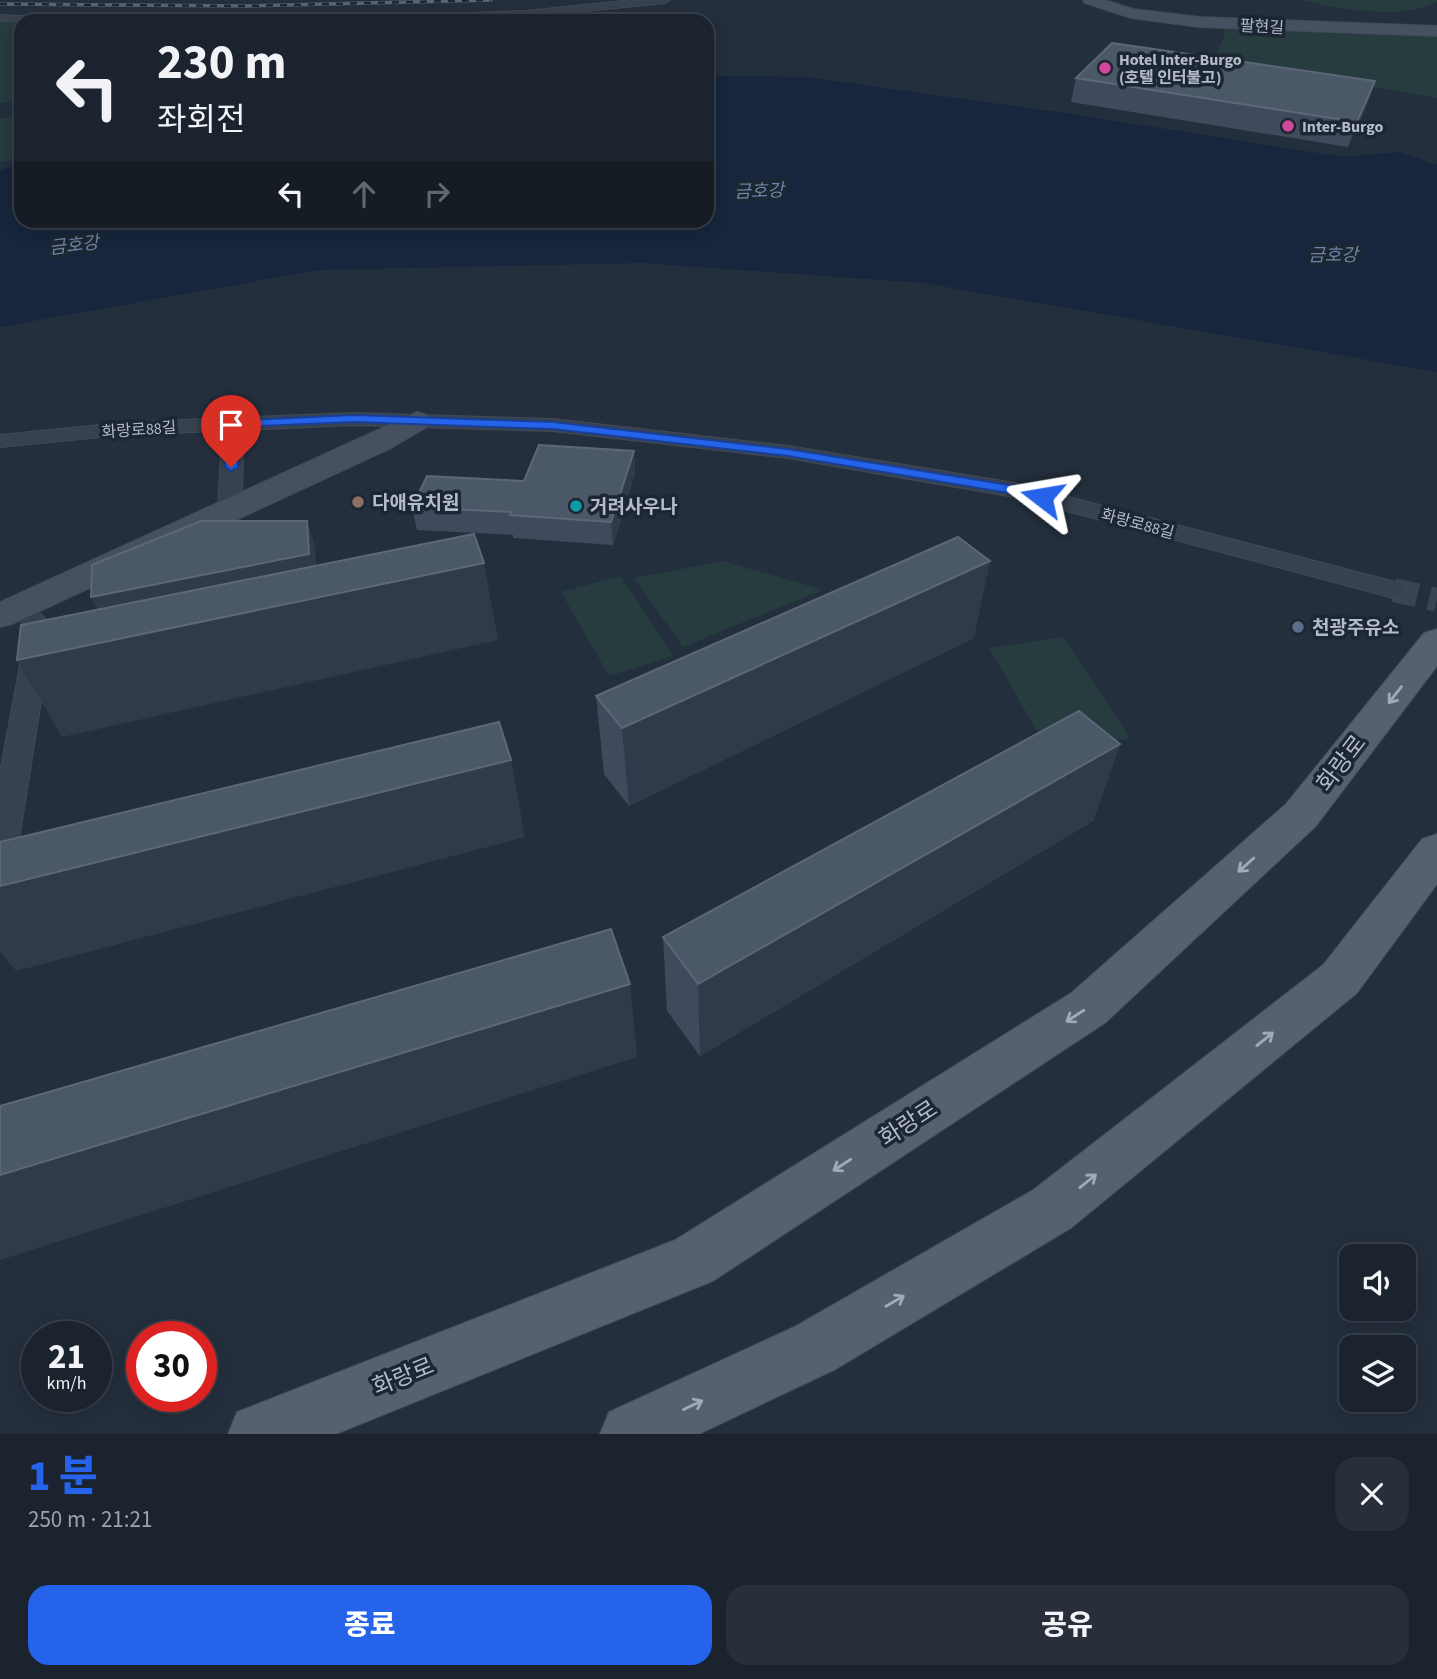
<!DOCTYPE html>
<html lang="ko">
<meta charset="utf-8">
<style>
body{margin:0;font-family:"Source Sans 3","Noto Sans KR",sans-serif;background:#282f3a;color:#f1f3f6;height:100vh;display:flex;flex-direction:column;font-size:26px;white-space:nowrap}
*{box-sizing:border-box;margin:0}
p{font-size:23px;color:#a0a4aa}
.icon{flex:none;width:38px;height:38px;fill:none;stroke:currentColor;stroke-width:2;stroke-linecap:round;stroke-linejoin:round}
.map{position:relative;height:1434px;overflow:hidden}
.details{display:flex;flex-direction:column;background:#1b232e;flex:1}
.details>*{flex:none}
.hud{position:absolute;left:14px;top:14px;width:700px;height:214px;border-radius:21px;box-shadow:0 4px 18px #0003,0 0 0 2px #39404a;background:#1b232e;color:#f1f3f6;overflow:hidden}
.tools{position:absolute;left:1339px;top:1244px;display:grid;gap:14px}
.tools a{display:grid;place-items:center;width:77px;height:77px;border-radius:14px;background:#1b232e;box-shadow:0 4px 18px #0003,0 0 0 2px #39404a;font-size:35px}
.speed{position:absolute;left:21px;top:1321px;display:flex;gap:14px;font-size:35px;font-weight:700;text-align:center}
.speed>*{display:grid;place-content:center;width:91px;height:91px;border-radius:50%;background:#1b232e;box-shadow:0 4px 18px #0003,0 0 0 2px #39404a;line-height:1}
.speed small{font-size:18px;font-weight:400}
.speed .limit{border:10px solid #d22;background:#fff;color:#111}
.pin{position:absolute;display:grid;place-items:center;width:60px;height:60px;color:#fff;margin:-72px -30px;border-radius:50% 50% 50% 0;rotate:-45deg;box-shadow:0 0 7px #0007}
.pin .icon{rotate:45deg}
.me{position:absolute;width:77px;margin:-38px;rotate:284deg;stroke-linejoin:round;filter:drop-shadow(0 0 5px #0008)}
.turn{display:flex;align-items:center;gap:24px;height:147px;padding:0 28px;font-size:32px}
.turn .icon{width:91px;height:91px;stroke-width:2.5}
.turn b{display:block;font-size:49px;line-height:60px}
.lanes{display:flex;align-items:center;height:66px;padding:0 28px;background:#0003;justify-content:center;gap:35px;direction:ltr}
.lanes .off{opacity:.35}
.round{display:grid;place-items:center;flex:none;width:74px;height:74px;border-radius:21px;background:#282f3a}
.headline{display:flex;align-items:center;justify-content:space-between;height:119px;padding:0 28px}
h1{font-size:42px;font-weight:800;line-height:52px;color:#2563eb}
.cta{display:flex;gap:14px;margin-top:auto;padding:14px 28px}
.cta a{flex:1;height:80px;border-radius:21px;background:#2563eb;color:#fff;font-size:28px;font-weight:800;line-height:80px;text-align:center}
.cta a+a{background:#282f3a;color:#f1f3f6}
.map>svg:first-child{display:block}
</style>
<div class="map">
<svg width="1437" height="1434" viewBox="0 0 1437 1434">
<rect width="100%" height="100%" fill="#242f3e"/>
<path fill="#263c3f" d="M1302,0H1437V1C1405,21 1337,9 1302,0Z
M0,20L21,21V100L0,103Z
M1224,29L1437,36V98L1214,60L1225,34Z
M0,118H21V158L0,162Z
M723,561L823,590L683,647L634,578Z
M621,576L673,656L609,676L561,592Z
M1064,637L1130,738L1049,752L989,648Z"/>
<path fill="#17263c" d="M707,76L806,77L1078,115L1343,157L1399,152L1437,165V372L923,283L641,263L319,270L0,327V170L21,164V220H707Z"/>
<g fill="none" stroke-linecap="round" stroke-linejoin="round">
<path stroke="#3a4453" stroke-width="24" stroke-dasharray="24 12" stroke-linecap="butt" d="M1394,590L1437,600"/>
<defs>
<path id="street" d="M633,0H670L665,3L526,17L311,21L317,18L526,11Z
M0,15L62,18L68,21H0Z
M354,413L553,419L788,446L1015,483L1403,584L1406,590L1403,596L1394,598L1014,497L788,458L553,431L354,425L243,430L242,510L238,515H222L218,510L222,431L131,434L0,447V435L131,422Z
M19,600L28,602L53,626L16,858L11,867L0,870V773L27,628L6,608L10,602Z"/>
<path id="secondary" d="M1083,0H1105L1133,9L1199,17L1437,26V36L1199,27L1131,18L1085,3Z
M417,412L427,415L431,421L427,427L391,448L12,624L0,627V602Z"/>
<path id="primary" d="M1437,629V666L1316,826L1105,1023L713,1281L336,1434H228L237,1412L675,1240L1071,993L1286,804L1424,633Z
M1437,834V884L1357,993L1071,1228L836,1369L699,1434H600L609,1412L794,1327L1033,1190L1323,965L1422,839Z"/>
</defs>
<use href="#street" stroke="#414a57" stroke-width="2"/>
<use href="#secondary" stroke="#414a57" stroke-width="2"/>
<use href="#primary" stroke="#414a57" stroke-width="2"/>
<use href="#street" fill="#38414e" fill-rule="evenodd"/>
<use href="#secondary" fill="#465061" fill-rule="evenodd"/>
<use href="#primary" fill="#56606e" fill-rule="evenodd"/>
<defs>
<path id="rail" d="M0,4L246,6L491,0"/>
</defs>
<use href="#rail" stroke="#5a6575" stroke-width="3.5"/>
<use href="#rail" stroke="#1d2633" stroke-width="2.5" stroke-dasharray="7" stroke-linecap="butt"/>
</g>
<path fill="#3f4b5c" d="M1076,78L1375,81L1367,105L1348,147L1071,102Z
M634,451L635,473L613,545L513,538V535L417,530L412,507L524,481Z
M974,638L629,806L604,774L596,696Z
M1120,744L1093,821L700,1056L667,1011L663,937Z"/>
<path fill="#2f3b4b" d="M1375,81L1367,105L1348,147L1357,122Z
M634,451L635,473L613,545L611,522Z
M307,521L315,546L317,579L103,622L91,597Z
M990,561L974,638L629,806L622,728Z
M484,563L498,640L62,737L17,660Z
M1120,744L1093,821L700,1056L698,984Z
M511,760L525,837L16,971L0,951V886Z
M630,984L637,1057L0,1260V1175Z"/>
<path fill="#4b5868" stroke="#5c6777" stroke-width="2" d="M1112,43L1375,81L1357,122L1076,78Z
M539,445L634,451L611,522L510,515L511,512L412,507L427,476L524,481Z
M201,521H307L309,554L91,597L92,565Z
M474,534L484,563L17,660L21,625Z
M958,537L990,561L622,728L596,696Z
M1079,711L1120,744L698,984L663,937Z
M499,722L511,760L0,886V842Z
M611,929L630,984L0,1175V1106Z"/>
<defs><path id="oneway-shaft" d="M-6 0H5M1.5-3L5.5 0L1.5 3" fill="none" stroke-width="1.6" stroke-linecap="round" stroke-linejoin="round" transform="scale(1.75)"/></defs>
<g stroke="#a1aab7">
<use href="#oneway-shaft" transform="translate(1395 695) rotate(128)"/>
<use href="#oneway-shaft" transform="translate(1246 865) rotate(138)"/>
<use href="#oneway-shaft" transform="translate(1075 1016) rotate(147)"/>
<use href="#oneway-shaft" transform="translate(1265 1039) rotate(-39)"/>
<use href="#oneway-shaft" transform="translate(842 1165) rotate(147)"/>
<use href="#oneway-shaft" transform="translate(1088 1181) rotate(-39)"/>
<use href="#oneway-shaft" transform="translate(895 1301) rotate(-30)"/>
<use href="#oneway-shaft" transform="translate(693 1405) rotate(-25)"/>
</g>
<path fill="#2563eb" stroke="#184099" stroke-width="2" d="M354,415L553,422L788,449L1015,486L1048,497L1042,501L1014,494L788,456L553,429L354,422L239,427L238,467L231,471L225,467L229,421Z"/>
<g fill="#d1479c" stroke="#1d2633" stroke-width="2.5">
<circle cx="1105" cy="68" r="7"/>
<circle cx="1288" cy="126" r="7"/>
</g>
<circle fill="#8d6e63" stroke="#1d2633" stroke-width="2.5" cx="358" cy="502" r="7"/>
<circle fill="#0f9aa8" stroke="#1d2633" stroke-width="2.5" cx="576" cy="506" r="7"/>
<circle fill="#5c6f8a" stroke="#1d2633" stroke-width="2.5" cx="1298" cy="627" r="7"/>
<g text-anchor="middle" stroke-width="7" stroke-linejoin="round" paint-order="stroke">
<g font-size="16" fill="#b4bcc9" stroke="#1d2633">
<text transform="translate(1262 26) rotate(3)" y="6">팔현길</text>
<text transform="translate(139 429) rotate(-4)" y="6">화랑로88길</text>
<text transform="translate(1138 523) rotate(15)" y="6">화랑로88길</text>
</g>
<g font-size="16" font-weight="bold" fill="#b4bcc9" stroke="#1d2633" text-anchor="start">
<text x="1119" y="65">Hotel Inter-Burgo<tspan x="1119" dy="18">(호텔 인터불고)</tspan></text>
<text x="1302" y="132">Inter-Burgo</text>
</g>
<g font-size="18" font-style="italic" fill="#6d86a8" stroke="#1d2633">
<text transform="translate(759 191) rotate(-2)" y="6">금호강</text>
<text transform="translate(74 245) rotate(-7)" y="6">금호강</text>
<text x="1333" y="261">금호강</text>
</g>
<g font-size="19" font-weight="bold" fill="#b4bcc9" stroke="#1d2633" text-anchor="start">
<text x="372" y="509">다애유치원</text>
<text x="590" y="513">거려사우나</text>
<text x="1312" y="634">천광주유소</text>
</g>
<g font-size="23" fill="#b4bcc9" stroke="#1d2633">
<text transform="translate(1341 763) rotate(-52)" y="8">화랑로</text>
<text transform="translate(908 1123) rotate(-33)" y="8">화랑로</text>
<text transform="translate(403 1376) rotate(-22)" y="8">화랑로</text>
</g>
</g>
</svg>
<div class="tools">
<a><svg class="icon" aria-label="sound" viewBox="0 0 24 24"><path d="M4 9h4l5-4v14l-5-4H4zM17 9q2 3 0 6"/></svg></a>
<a><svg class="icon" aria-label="layers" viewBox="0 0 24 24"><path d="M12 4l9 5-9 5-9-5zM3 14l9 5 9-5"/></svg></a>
</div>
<div class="speed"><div>21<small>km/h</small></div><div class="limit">30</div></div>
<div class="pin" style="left:231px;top:467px;background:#d93025"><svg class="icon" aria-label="arrive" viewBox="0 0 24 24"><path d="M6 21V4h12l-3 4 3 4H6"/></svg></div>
<svg class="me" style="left:1042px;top:497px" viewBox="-20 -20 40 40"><path d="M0-17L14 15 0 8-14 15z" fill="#2563eb" stroke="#fff" stroke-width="4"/></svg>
<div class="hud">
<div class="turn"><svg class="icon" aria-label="left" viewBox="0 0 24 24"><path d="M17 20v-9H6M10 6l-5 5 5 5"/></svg><div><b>230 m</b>좌회전</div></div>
<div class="lanes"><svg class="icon" aria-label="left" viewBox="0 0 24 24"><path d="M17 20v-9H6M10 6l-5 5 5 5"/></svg><svg class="icon off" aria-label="ahead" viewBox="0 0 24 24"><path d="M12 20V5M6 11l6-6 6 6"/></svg><svg class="icon off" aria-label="right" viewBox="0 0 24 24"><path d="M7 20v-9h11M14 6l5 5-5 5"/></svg></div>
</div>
</div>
<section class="details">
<div class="headline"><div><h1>1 분</h1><p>250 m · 21:21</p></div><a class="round"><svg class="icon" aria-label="close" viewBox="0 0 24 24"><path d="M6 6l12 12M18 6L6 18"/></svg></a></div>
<div class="cta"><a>종료</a><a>공유</a></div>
</section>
